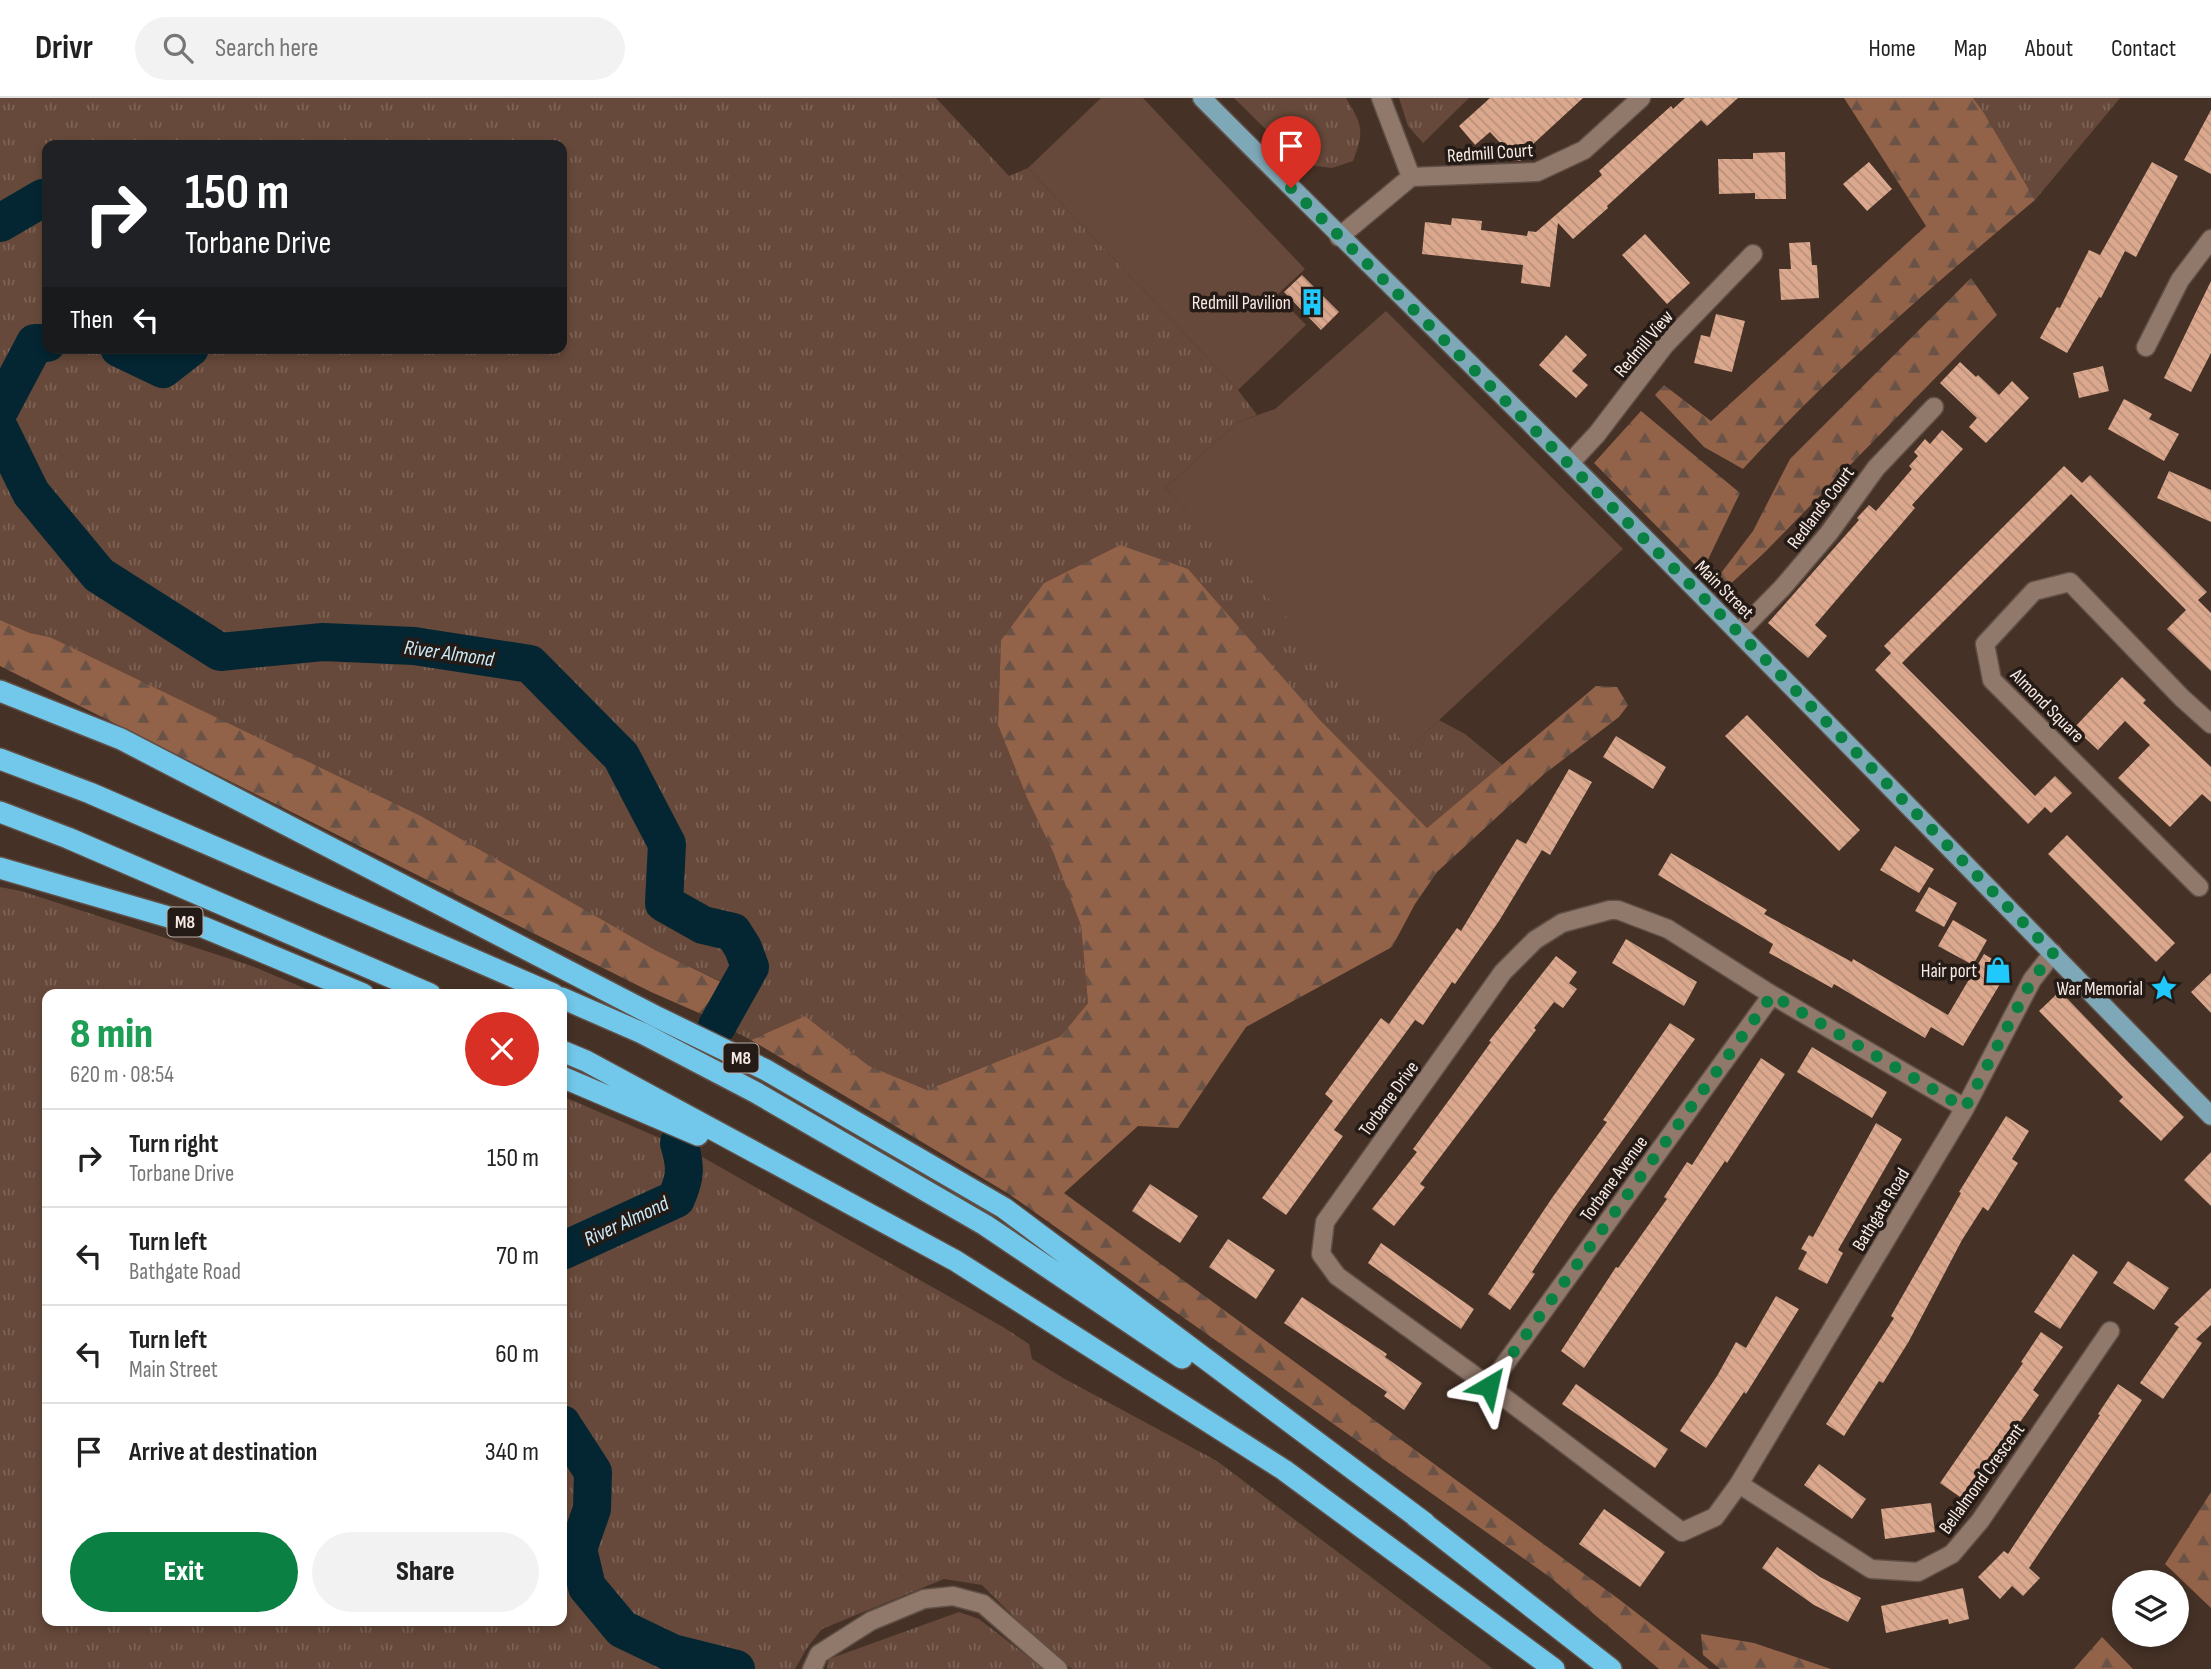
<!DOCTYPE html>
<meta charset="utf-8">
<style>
body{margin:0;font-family:"Sofia Sans Condensed",sans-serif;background:#f2f2f2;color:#222;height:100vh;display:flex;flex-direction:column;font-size:26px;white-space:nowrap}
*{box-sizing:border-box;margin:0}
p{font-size:23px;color:#767676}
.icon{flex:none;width:38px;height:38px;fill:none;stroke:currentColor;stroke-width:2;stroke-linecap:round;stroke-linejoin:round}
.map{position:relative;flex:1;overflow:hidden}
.drawer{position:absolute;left:42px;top:891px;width:525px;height:637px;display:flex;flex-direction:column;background:#fff;border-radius:14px;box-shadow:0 4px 10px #0003}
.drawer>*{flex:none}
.hud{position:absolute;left:42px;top:42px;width:525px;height:214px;border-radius:14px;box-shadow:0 4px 10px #0003;background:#202124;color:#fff;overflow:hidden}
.controls{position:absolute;left:2112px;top:1472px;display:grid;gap:14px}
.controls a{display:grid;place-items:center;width:77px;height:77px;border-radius:50%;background:#fff;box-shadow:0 4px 10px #0003;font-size:35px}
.pin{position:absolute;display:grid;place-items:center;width:60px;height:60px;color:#fff;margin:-72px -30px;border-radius:50% 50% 50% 0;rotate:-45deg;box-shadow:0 0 7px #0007}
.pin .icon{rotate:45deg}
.me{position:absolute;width:77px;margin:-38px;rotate:36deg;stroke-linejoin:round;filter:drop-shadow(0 0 5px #0008)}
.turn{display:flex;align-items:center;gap:24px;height:147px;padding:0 28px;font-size:32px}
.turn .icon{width:91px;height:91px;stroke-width:2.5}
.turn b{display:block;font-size:49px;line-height:60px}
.then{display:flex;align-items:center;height:66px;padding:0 28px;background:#0003;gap:14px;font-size:26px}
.round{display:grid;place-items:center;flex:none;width:74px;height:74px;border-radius:37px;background:#f2f2f2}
.headline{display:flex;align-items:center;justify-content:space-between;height:119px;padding:0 28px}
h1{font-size:42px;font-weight:800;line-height:52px;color:#1e9e55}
.cta{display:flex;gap:14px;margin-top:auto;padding:14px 28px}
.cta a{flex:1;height:80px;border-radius:42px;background:#0b8043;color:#fff;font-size:28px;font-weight:800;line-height:80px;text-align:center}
.cta a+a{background:#f2f2f2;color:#222}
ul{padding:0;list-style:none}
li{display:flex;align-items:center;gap:21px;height:98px;padding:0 28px;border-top:2px solid #e0e0e0}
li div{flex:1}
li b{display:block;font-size:26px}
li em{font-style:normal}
header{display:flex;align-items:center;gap:42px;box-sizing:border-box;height:98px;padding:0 35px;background:#fff;border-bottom:2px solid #e0e0e0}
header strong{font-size:33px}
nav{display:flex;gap:38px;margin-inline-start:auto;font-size:24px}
.search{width:490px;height:63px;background:#f2f2f2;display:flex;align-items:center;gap:18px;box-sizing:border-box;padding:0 24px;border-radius:38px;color:#767676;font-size:26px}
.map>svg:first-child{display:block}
</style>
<header>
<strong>Drivr</strong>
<div class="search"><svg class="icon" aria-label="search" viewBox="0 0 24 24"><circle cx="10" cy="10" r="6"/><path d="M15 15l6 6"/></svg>Search here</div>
<nav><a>Home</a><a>Map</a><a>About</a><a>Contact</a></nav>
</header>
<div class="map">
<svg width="2211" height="1571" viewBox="0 0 2211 1571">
<defs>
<pattern id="grass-tufts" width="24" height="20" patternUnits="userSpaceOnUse" patternTransform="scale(1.75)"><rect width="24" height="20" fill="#66493a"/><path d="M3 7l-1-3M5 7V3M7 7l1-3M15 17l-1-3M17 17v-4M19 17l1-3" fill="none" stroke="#7d6356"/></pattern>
<pattern id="forest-firs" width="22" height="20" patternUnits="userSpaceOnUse" patternTransform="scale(1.75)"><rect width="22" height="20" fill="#926249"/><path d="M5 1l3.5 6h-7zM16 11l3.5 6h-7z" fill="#6a5346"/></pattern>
<pattern id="building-back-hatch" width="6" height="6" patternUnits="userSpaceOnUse" patternTransform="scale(1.75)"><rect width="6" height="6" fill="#dca88d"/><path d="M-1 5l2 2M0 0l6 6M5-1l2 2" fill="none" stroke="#b8907b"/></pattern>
</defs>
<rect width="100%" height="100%" fill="#453126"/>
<path fill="url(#grass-tufts)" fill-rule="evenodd" d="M0,0H936L1009,78L1028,70L1238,292L1257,317L1238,324L1165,390L1410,649L1439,622L1465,636L1503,667L1427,730L1319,621L1120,447L1044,485L1001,542L998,627L1027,700L1053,754L1081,828L1088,905L1061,938L927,992L869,968L805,918L751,942L699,915L711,902L722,884L655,852L421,718L50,539L30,535L0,522ZM47,47H562V250H47Z
M1234,0H1346C1362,27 1365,32 1353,63L1332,70L1301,66Z
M1399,0H1469L1423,45L1408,28Z
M1973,0H2120L2035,102L1984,15Z
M0,789L21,793L252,868L318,896H47V1522H562V998L697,1056L1003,1229L1029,1246L1032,1261L1063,1280L1217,1363L1493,1571H1072L1047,1552L982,1487L944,1481L822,1531L807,1550L795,1571H0Z
M959,1514L979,1521L1044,1571H827L829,1561Z"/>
<path fill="url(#forest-firs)" d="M1844,0H1973L1984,15L2035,102C1935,186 1831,274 1743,371L1704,349L1655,297L1664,287L1711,323L1926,128Z
M1971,180L1997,217L1764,455L1725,491L1718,479L1753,433L1790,361Z
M1641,313L1740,395L1702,474L1594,365Z
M1120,447L1188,471L1319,621L1427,730L1596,588L1617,589L1628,607L1619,619L1543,677L1437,774L1415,806L1392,849L1246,929L1178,1030L1138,1028L1064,1095L1620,1502L1709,1571H1659L1551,1480L1009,1096L751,942L805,918L869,968L927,992L1061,938L1088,905L1081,828L1053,754L1027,700L998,627L1001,542L1044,485Z
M0,522L30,535L50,539L421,718L655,852L723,885L711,902L699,915L651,894L0,568Z
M2211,1394V1510L2165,1466Z
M1701,1536L1754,1545L1831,1571H1720L1703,1557Z
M2102,1539L2133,1571H2074Z"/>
<path fill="#66493a" d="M1101,0H1143L1305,171L1277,197L1306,227L1238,292L1028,70Z
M1386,213L1623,451L1409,650L1165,390L1238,324L1275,311Z"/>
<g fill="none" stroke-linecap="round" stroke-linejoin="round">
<path stroke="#042632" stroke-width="38" d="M0,125L43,100L47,102
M119,250L163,271L190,250
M0,311L35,245H47
M0,332L31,395L99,477L220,554L323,544L414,548L530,566L621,658L667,746L664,805L703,827L733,834L743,850L750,869L717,928
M562,1153L676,1101C686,1078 686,1069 679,1045
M562,1326L593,1374L592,1411L578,1451L587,1489L622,1531L672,1555L736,1571"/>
</g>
<path fill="url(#building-back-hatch)" d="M1490,0H1583L1532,47L1535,50L1520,63H1517L1490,34L1475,47L1459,28Z
M1685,0H1738L1707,28L1701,22L1607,108L1608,110L1573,141L1558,125L1550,189L1521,185L1523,167L1422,156L1425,124L1451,127L1452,120L1482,123L1481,132L1527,138L1528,133L1536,134L1602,77L1599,73L1671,8L1673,11Z
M2211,12V76L2184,62Z
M1785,54L1786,101H1755V95L1719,96L1718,61H1753V55Z
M1869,64L1892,91L1867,113L1843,86Z
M2152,64L2178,78L2136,159L2125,153L2101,200L2099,199L2067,255L2040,240L2057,209L2060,210L2089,152L2100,157Z
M1645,136L1690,185L1667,206L1622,157Z
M1810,144L1812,167H1817L1819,200L1781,202L1779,171H1791L1789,145Z
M1302,177L1339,214L1321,232L1284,194Z
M2211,183V255L2191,294L2164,280Z
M1716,216L1745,223L1732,274L1694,265L1701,237L1710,239Z
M1566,237L1587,257L1572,273L1588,287L1576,300L1539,267Z
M1960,264L1976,279L1978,277L1999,297L2012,283L2029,300L1986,345L1969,329L1977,320L1940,285Z
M2103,268L2109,293L2079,300L2073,275Z
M2124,301L2152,316L2149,321L2179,336L2164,363L2108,331Z
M1942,332L1963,351L1912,407L1915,410L1815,527L1827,538L1808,560L1768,525L1859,422L1857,420L1869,407L1876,413L1912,371L1909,368L1918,358L1914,354L1925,341L1930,346Z
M2064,368L2082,385L1902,565L2038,701L2035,698L2055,678L2072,695L2051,715L2045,709L2028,726L1875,572L1891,555L1884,548Z
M2169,373L2211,392V424L2157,400Z
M2090,377L2207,494L2198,502L2211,515V573L2167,531L2186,512L2071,396Z
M2122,579L2146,602L2143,605L2211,669V704L2202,696L2170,729L2118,680L2150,647L2125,623L2098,652L2074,630Z
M1747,617L1860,732L1839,753L1725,638Z
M1616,638L1666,669L1653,691L1603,659Z
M1569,671L1592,684L1550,757L1542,752L1499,823L1455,886L1452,884L1423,927L1415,922L1334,1032L1343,1038L1286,1117L1262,1100L1333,1003L1325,996L1381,920L1389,926L1457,830L1461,833L1517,741L1526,746Z
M2067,737L2175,845L2156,864L2048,756Z
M1895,748L1934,771L1919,795L1880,772Z
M1671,755L1767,812L1764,816L1852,864L1853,861L1948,917L1984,856L2009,871L1963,948L1931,929L1925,940L1834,886L1832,890L1769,855L1773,846L1658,777Z
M1929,789L1957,805L1944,829L1915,813Z
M1953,822L1987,842L1973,867L1938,848Z
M1626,841L1697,884L1684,908L1612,865Z
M1556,858L1577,874L1569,885L1577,891L1563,910L1554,904L1534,930L1536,932L1420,1086L1425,1089L1394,1128L1372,1111L1417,1054L1413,1051L1452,998L1491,944L1489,943Z
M2211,875V915L2191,894Z
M2060,893L2131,967L2184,1019L2161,1043L2119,1003L2123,999L2039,913Z
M1670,925L1695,941L1572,1113L1532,1174L1535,1176L1510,1212L1488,1196L1552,1100L1607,1024L1603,1022Z
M1812,949L1887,994L1872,1020L1797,974Z
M1761,960L1785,976L1727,1065L1725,1063L1584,1270L1561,1253L1616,1169L1618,1170L1667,1101L1664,1099L1687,1064L1692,1067Z
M2006,1018L2029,1033L2012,1061L2018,1065L1988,1113L1983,1109L1962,1142L1909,1243L1883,1285L1879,1283L1844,1338L1826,1326L1894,1220L1891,1218L1961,1095L1959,1094Z
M1876,1025L1902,1041L1838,1152L1843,1155L1827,1186L1798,1171L1807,1154L1801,1151L1809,1137L1813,1139Z
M2211,1054V1108L2184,1082Z
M1150,1086L1198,1118L1180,1145L1132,1113Z
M1228,1141L1275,1172L1256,1201L1209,1169Z
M1381,1145L1474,1211L1461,1231L1368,1165Z
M2073,1156L2098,1174L2060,1231L2034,1214Z
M2128,1163L2169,1190L2154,1212L2113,1185Z
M2211,1190V1227L2196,1241L2202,1245L2163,1301L2140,1285L2179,1229L2174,1226Z
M1776,1198L1799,1211L1746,1296L1744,1294L1706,1350L1680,1333L1717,1278L1736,1244L1746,1250Z
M1302,1199L1387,1256L1385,1259L1422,1285L1404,1312L1384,1298L1387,1294L1284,1225Z
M2041,1234L2063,1249L2033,1292L2039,1297L1999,1354L1996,1352L1963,1401L1940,1385L2023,1265L2021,1264Z
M1576,1286L1668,1351L1655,1370L1562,1306Z
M2118,1286L2142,1302L2029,1470L2040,1480L2023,1498L2012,1488L2000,1501L1978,1479L2004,1453L2008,1456L2100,1317L2098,1316Z
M1819,1366L1866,1401L1852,1421L1804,1387Z
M1931,1405L1935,1434L1885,1441L1881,1411Z
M1604,1411L1665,1454L1640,1489L1579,1446Z
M1777,1449L1820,1479L1861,1500L1848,1524L1814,1507L1762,1470Z
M1963,1490L1969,1521L1949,1526L1948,1521L1886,1535L1881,1508Z"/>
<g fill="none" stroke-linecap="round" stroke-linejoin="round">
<defs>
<path id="minor" d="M1381,0L1411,79
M1339,139L1411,79L1537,74L1584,52L1641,0
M2146,249L2180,182L2211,141
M1570,365L1597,336L1665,247L1753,156
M1739,534L1783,489L1829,435L1876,370L1934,309
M2199,789L1992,582L1985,546L2034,493L2070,484L2182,600L2211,626
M1965,1010L1772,897L1668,831L1618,812H1610L1562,825L1535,842L1503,874L1325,1124L1321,1156L1337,1178L1489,1288L1682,1434L1715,1419L1739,1386L1965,1010L2032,882L2053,855
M1489,1288L1772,897
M1739,1386L1871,1471L1918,1474L1952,1456L1980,1423L2110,1233
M812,1571L819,1556L871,1523L924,1501L953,1498L983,1506L1058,1571"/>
<path id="primary" d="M1202,0C1324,123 1448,243 1570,365C1786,581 1998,800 2211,1018"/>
<path id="motorway" d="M0,593L121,641L657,919L766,972L1004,1110L1425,1425
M0,661L90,695L553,896
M0,714L68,740L430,896
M0,770L203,829L363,896
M562,900L642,935L755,994L985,1127L1182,1260
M562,953L586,963L956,1163L1284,1372L1554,1571
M562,979L698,1037
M1415,1418L1611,1571"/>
</defs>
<use href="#minor" stroke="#604f46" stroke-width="21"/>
<use href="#primary" stroke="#604f46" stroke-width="21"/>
<use href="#motorway" stroke="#604f46" stroke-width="24"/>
<use href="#minor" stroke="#90786b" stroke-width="18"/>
<use href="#primary" stroke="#7ea8b7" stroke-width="18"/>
<use href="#motorway" stroke="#72c8ea" stroke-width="21"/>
</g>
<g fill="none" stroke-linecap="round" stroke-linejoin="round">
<path stroke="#0b8043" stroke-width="12" stroke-dasharray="0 21.6" d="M1291,90L1752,548L2053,855L2032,882L1965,1010L1772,897L1489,1288"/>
</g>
<defs>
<symbol id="building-bare" viewBox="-9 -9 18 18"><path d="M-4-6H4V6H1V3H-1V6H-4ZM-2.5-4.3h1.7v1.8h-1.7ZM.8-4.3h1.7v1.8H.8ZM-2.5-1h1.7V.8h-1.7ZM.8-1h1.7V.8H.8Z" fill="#20c9fd" stroke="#251b16" stroke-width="2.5" paint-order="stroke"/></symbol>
<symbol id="shop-bare" viewBox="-9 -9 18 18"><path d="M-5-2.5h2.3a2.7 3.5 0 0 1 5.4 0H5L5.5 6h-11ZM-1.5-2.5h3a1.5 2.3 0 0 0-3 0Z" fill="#20c9fd" stroke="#251b16" stroke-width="2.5" paint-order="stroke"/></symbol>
<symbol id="sight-bare" viewBox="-9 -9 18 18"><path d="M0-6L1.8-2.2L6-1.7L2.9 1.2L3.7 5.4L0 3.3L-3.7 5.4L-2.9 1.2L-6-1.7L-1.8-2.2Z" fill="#20c9fd" stroke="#251b16" stroke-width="2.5" paint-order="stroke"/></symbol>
</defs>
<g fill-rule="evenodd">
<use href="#building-bare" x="1293" y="185" width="38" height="38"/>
<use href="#shop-bare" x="1979" y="853" width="38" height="38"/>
<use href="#sight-bare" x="2145" y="871" width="38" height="38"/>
</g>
<g text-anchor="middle" stroke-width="7" stroke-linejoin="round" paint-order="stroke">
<g fill="#251b16" stroke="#b9aca6" stroke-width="2">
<rect x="167.5" y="809.5" width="35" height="29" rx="5"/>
<rect x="723.5" y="945.5" width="35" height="29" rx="5"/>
</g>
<g font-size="18" font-weight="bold" fill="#f8eae4">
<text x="185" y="830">M8</text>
<text x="741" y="966">M8</text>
</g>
<g font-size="19" fill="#f8eae4" stroke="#251b16">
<text transform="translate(1490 54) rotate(-4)" y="7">Redmill Court</text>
<text transform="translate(1643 245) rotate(-50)" y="7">Redmill View</text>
<text transform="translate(1820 409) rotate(-53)" y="7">Redlands Court</text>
<text transform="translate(1725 491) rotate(45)" y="7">Main Street</text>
<text transform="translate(2048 607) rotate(45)" y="7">Almond Square</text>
<text transform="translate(1388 1000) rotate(-54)" y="7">Torbane Drive</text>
<text transform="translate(1613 1080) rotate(-54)" y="7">Torbane Avenue</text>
<text transform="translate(1880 1111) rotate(-59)" y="7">Bathgate Road</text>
<text transform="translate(1981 1380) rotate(-54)" y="7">Bellalmond Crescent</text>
</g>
<g font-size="19" fill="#f8eae4" stroke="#251b16" text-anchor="end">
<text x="1291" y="211">Redmill Pavilion</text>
<text x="1977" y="879">Hair port</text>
<text x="2143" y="897">War Memorial</text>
</g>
<g font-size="21" font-style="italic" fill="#c9ebfa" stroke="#251b16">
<text transform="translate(449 555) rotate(8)" y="7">River Almond</text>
<text transform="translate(626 1123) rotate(-25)" y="7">River Almond</text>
</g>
</g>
</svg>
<div class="controls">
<a><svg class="icon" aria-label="layers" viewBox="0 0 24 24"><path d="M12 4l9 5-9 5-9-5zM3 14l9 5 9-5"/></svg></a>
</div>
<div class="pin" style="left:1291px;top:90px;background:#d93025"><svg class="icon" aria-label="arrive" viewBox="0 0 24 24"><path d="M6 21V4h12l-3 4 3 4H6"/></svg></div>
<svg class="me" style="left:1489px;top:1288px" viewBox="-20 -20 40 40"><path d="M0-17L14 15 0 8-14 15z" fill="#0b8043" stroke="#fff" stroke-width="4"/></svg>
<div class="hud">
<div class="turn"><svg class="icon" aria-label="right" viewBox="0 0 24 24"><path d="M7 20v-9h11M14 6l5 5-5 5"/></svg><div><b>150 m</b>Torbane Drive</div></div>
<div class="then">Then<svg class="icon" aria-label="left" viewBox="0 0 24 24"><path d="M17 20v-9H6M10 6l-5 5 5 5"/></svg></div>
</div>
<section class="drawer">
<div class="headline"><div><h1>8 min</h1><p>620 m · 08:54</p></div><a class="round" style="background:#d93025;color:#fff"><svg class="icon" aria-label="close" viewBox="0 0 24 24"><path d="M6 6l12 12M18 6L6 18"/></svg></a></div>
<ul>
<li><svg class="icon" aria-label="right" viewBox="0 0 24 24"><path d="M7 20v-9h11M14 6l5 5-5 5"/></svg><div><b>Turn right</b><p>Torbane Drive</p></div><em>150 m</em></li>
<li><svg class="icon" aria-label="left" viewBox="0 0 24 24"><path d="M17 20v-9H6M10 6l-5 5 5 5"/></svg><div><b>Turn left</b><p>Bathgate Road</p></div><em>70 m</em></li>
<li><svg class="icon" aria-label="left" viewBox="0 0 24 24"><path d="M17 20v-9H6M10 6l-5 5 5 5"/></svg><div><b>Turn left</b><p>Main Street</p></div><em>60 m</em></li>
<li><svg class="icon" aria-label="arrive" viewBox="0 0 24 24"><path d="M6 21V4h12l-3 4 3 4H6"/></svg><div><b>Arrive at destination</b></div><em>340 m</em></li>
</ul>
<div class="cta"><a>Exit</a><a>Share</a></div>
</section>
</div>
